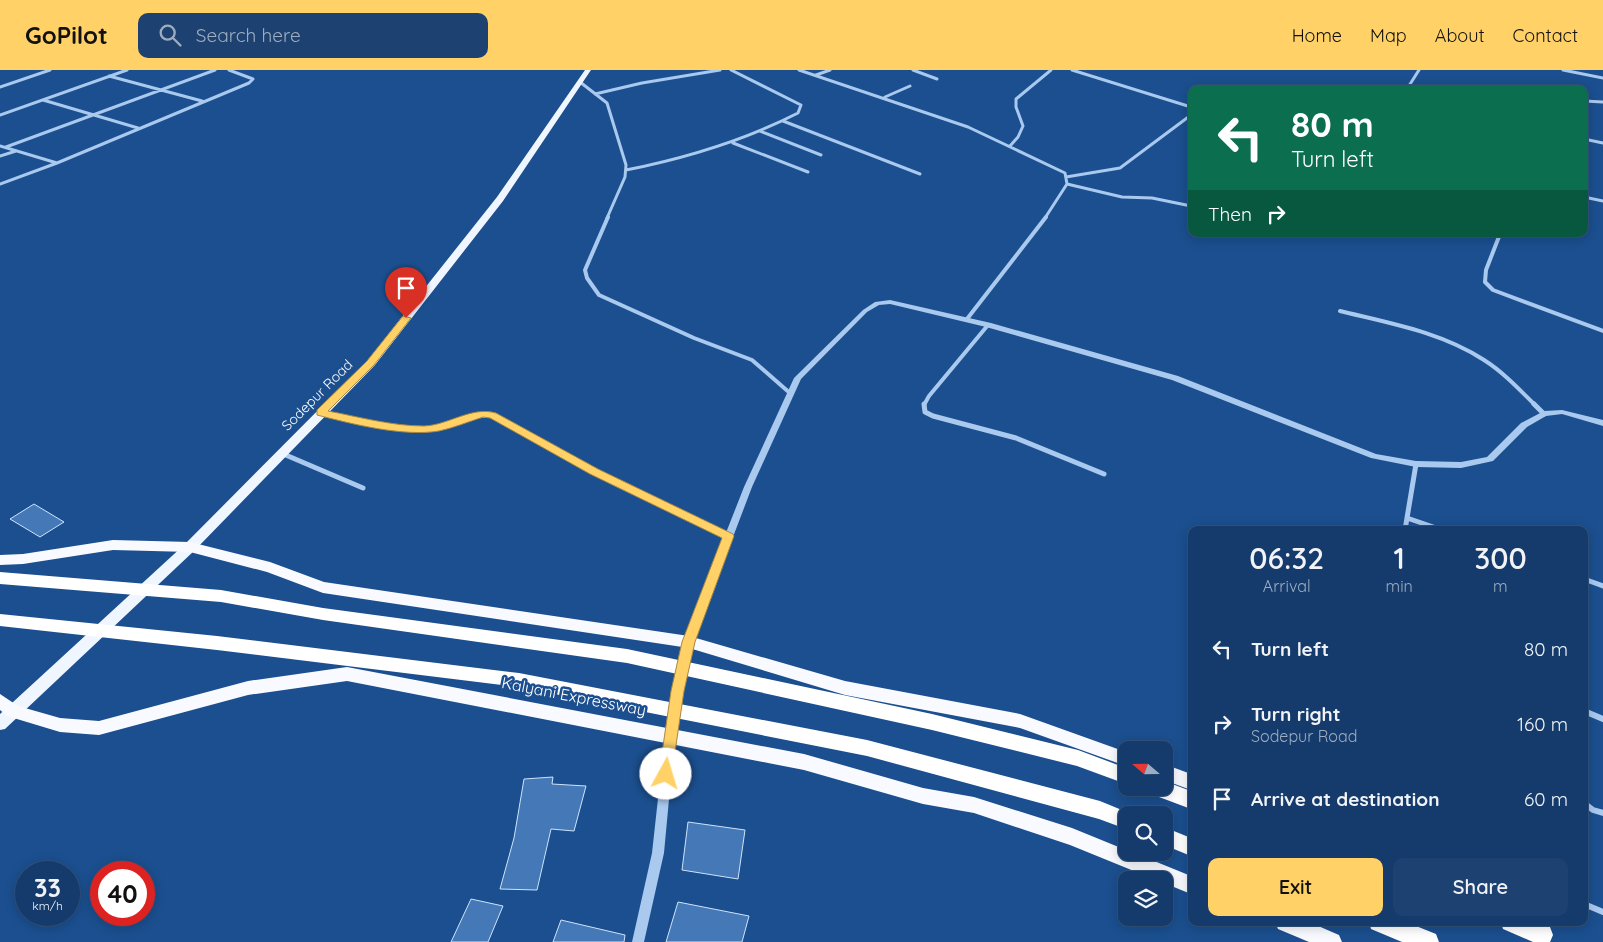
<!DOCTYPE html>
<style>
body{margin:0;font-family:Quicksand,sans-serif;background:#1d4271;color:#f1f3f6;height:100vh;display:flex;flex-direction:column;font-size:19px;white-space:nowrap}
*{box-sizing:border-box;margin:0}
p{font-size:16px;color:#9dadc1}
.icon{flex:none;width:28px;height:28px;fill:none;stroke:currentColor;stroke-width:2;stroke-linecap:round;stroke-linejoin:round}
.map{position:relative;flex:1;overflow:hidden}
.side{position:absolute;left:1188px;top:456px;width:400px;height:400px;display:flex;flex-direction:column;background:#143b6b;border-radius:10px;box-shadow:0 2px 12px #0003,0 0 0 1px #33557e}
.side>*{flex:none}
.hud{position:absolute;left:1188px;top:15px;width:400px;height:152px;border-radius:10px;box-shadow:0 2px 12px #0003,0 0 0 1px #33557e;background:#0b6e4f;color:#fff;overflow:hidden}
.needle{width:32px;rotate:290deg}
.tools{position:absolute;left:1118px;top:671px;display:grid;gap:10px}
.tools a{display:grid;place-items:center;width:55px;height:55px;border-radius:10px;background:#143b6b;box-shadow:0 2px 12px #0003,0 0 0 1px #33557e;font-size:25px}
.speed{position:absolute;left:15px;top:791px;display:flex;gap:10px;font-size:25px;font-weight:700;text-align:center}
.speed>*{display:grid;place-content:center;width:65px;height:65px;border-radius:50%;background:#143b6b;box-shadow:0 2px 12px #0003,0 0 0 1px #33557e;line-height:1}
.speed small{font-size:12px;font-weight:400}
.speed .limit{border:8px solid #d22;background:#fff;color:#111}
.pin{position:absolute;display:grid;place-items:center;width:42px;height:42px;color:#fff;margin:-51px -21px;border-radius:50% 50% 50% 0;rotate:-45deg;box-shadow:0 0 5px #0007}
.pin .icon{rotate:45deg}
.me{position:absolute;width:55px;margin:-28px;rotate:6deg;stroke-linejoin:round;filter:drop-shadow(0 0 4px #0008)}
.turn{display:flex;align-items:center;gap:18px;height:105px;padding:0 20px;font-size:22px}
.turn .icon{width:65px;height:65px;stroke-width:2.5}
.turn b{display:block;font-size:35px;line-height:42px}
.then{display:flex;align-items:center;height:48px;padding:0 20px;background:#0003;gap:10px;font-size:19px}
.eta{display:flex;justify-content:space-evenly;align-items:center;height:85px;text-align:center}
.eta b{font-size:30px;font-weight:600;line-height:35px}
.primary-button{display:flex;gap:10px;margin-top:auto;padding:10px 20px}
.primary-button a{flex:1;height:58px;border-radius:10px;background:#ffd166;color:#111;font-size:20px;font-weight:600;line-height:58px;text-align:center}
.primary-button a+a{background:#1d4271;color:#f1f3f6}
ul{padding:0;list-style:none}
li{display:flex;align-items:center;gap:15px;height:75px;padding:0 20px}
li div{flex:1}
li b{display:block;font-size:19px}
li em{font-style:normal}
header{display:flex;align-items:center;gap:30px;box-sizing:border-box;height:70px;padding:0 25px;background:#ffd166;color:#111}
header strong{font-size:24px}
nav{display:flex;gap:28px;margin-inline-start:auto;font-size:18px}
.search{width:350px;height:45px;background:#1d4271;display:flex;align-items:center;gap:12px;box-sizing:border-box;padding:0 18px;border-radius:10px;color:#9dadc1;font-size:19px}
.map>svg:first-child{display:block}
</style>
<header>
<strong>GoPilot</strong>
<div class="search"><svg class="icon" aria-label="search" viewBox="0 0 24 24"><circle cx="10" cy="10" r="6"/><path d="M15 15l6 6"/></svg>Search here</div>
<nav><a>Home</a><a>Map</a><a>About</a><a>Contact</a></nav>
</header>
<div class="map">
<svg width="1603" height="872" viewBox="0 0 1603 872">
<rect width="100%" height="100%" fill="#1b4f8f"/>
<path fill="#4478b7" stroke="#cfe3fa" d="M34,434L64,452L40,467L10,449Z
M553,707L552,714L586,716L574,761L551,759L537,820L500,819L514,768L524,709Z
M688,752L745,760L738,809L682,800Z
M471,829L503,836L488,872H451Z
M678,832L749,846L742,872H666Z
M561,850L625,865L624,872H553Z"/>
<g fill="none" stroke-linecap="round" stroke-linejoin="round">
<path stroke="#a9c9ee" stroke-width="3" d="M799,0L968,57L1065,103L1067,114L1045,148
M913,0L937,9
M1072,0L1191,37
M1563,0L1603,8
M816,5L830,0
M109,6L202,31
M580,12L607,33L626,95L625,107L607,148
M0,17L50,0
M1407,19L1419,0
M1488,19L1496,16L1512,19
M595,24L642,13L720,0
M885,27L910,16
M43,30L138,58
M1584,31L1603,32
M0,45L127,0
M783,51L920,104
M760,61L821,85
M1584,69L1603,73
M733,73L808,102
M0,76L57,93L249,13L253,9L229,0
M1010,76L1018,67L1023,56L1016,37V29L1051,0
M6,77L215,0
M0,86L16,81
M626,100C686,88 743,71 798,43L801,35L731,0
M1066,107L1120,98L1191,45
M0,114L57,93
M1067,114L1122,127L1152,128L1191,136
M1584,127L1603,131"/>
<path stroke="#a9c9ee" stroke-width="4" d="M608,147L585,200L587,208L599,225L694,268L752,290L791,324
M1500,164L1486,200L1485,212L1493,220L1603,261
M1340,241C1389,253 1441,262 1484,290C1503,302 1519,319 1535,335
M967,249L1046,147
M924,335L929,326L988,255"/>
<path stroke="#a9c9ee" stroke-width="5" d="M924,334L925,342L933,346L1016,368L1104,404
M1534,334L1544,344
M322,343C355,349 390,361 425,359C448,358 468,344 492,345L594,402L729,467
M281,383L363,418
M1407,448L1442,460
M1405,460L1416,394
M1584,509L1603,516"/>
<path stroke="#a9c9ee" stroke-width="6" d="M1584,641L1603,649
M1584,733L1593,740L1603,743
M1584,834L1603,842"/>
<path fill="#a9c9ee" fill-rule="evenodd" d="M890,230L991,253L1178,306L1376,384L1416,391L1461,392L1487,387L1521,353L1544,341L1562,340L1603,350V356L1562,344L1546,346L1527,357L1493,391L1461,398L1416,397L1371,388L1172,310L986,257L890,234L879,235L867,242L801,309L752,417L695,567L675,665L664,783L644,872H632L652,783L665,665L685,567L744,417L794,308L863,240L875,232Z"/>
<path fill="#f0f6ff" fill-rule="evenodd" d="M585,0H591L503,131L375,295L195,480L5,659L0,660V644L185,474L367,291L497,127Z"/>
<path fill="#f8faff" fill-rule="evenodd" d="M113,470L190,472L270,492L324,512L689,566L845,611L1020,644L1126,682V696L1020,658L845,625L689,578L323,523L267,502L190,482L113,480L23,494L0,495V485L23,484Z
M347,597L804,684L923,718L974,727L1072,758L1126,780V782H1132L1191,806V824L1164,813V810H1156L1070,775L974,743L923,734L804,700L347,611L248,625L99,665L60,662L7,646L0,640V624L18,636L60,648L99,651L248,611Z
M1164,694L1191,704V720L1164,710Z
M1275,852H1309L1339,865L1342,872H1309L1278,859Z"/>
<path fill="#fff" fill-rule="evenodd" d="M0,502L221,520L323,538L627,579L932,644L1078,680L1126,698V714L1077,696L932,660L627,593L323,550L221,532L0,514Z
M0,544L217,566L519,603L867,670L1100,731L1134,745H1126V759L1099,749L867,686L519,617L217,580L0,556Z
M1164,711L1191,721V739L1151,724L1149,718H1164Z
M1164,757L1191,768V786L1164,775Z
M1369,852H1406L1436,864L1439,872H1402L1371,859Z
M1501,852H1538L1550,857L1553,865L1550,872H1533L1503,859Z"/>
</g>
<path fill="#ffd166" stroke="#a68842" d="M403,246L411,248L374,295L328,341C360,347 392,356 424,356C449,355 471,336 496,343L598,399L733,464L734,466L695,572L684,621L671,709L666,711L661,709L659,704L671,621L682,572L722,468L590,404L490,348L483,347C468,352 453,358 439,361C403,367 352,354 317,345V340L367,291Z"/>
<g text-anchor="middle" stroke-width="5" stroke-linejoin="round" paint-order="stroke">
<g font-size="14" fill="#fff" stroke="#1b4f8f">
<text transform="translate(317 325) rotate(-45)" y="5">Sodepur Road</text>
</g>
<g font-size="16" fill="#fff" stroke="#1b4f8f">
<text transform="translate(574 626) rotate(11)" y="6">Kalyani Expressway</text>
</g>
</g>
</svg>
<div class="tools">
<a><svg class="needle" viewBox="-14 -14 28 28"><path d="M0-13l5 13h-10z" fill="#e53935"/><path d="M0 13l5-13h-10z" fill="#9dadc1"/></svg></a>
<a><svg class="icon" aria-label="search" viewBox="0 0 24 24"><circle cx="10" cy="10" r="6"/><path d="M15 15l6 6"/></svg></a>
<a><svg class="icon" aria-label="layers" viewBox="0 0 24 24"><path d="M12 4l9 5-9 5-9-5zM3 14l9 5 9-5"/></svg></a>
</div>
<div class="speed"><div>33<small>km/h</small></div><div class="limit">40</div></div>
<div class="pin" style="left:406px;top:248px;background:#d93025"><svg class="icon" aria-label="arrive" viewBox="0 0 24 24"><path d="M6 21V4h12l-3 4 3 4H6"/></svg></div>
<svg class="me" style="left:666px;top:704px" viewBox="-20 -20 40 40"><circle r="19" fill="#fff"/><path d="M0-13L10 11 0 6-10 11z" fill="#ffd166"/></svg>
<div class="hud">
<div class="turn"><svg class="icon" aria-label="left" viewBox="0 0 24 24"><path d="M17 20v-9H6M10 6l-5 5 5 5"/></svg><div><b>80 m</b>Turn left</div></div>
<div class="then">Then<svg class="icon" aria-label="right" viewBox="0 0 24 24"><path d="M7 20v-9h11M14 6l5 5-5 5"/></svg></div>
</div>
<section class="side">
<div class="eta">
<div><b>06:32</b><p>Arrival</p></div>
<div><b>1</b><p>min</p></div>
<div><b>300</b><p>m</p></div>
</div>
<ul>
<li><svg class="icon" aria-label="left" viewBox="0 0 24 24"><path d="M17 20v-9H6M10 6l-5 5 5 5"/></svg><div><b>Turn left</b></div><em>80 m</em></li>
<li><svg class="icon" aria-label="right" viewBox="0 0 24 24"><path d="M7 20v-9h11M14 6l5 5-5 5"/></svg><div><b>Turn right</b><p>Sodepur Road</p></div><em>160 m</em></li>
<li><svg class="icon" aria-label="arrive" viewBox="0 0 24 24"><path d="M6 21V4h12l-3 4 3 4H6"/></svg><div><b>Arrive at destination</b></div><em>60 m</em></li>
</ul>
<div class="primary-button"><a>Exit</a><a>Share</a></div>
</section>
</div>
